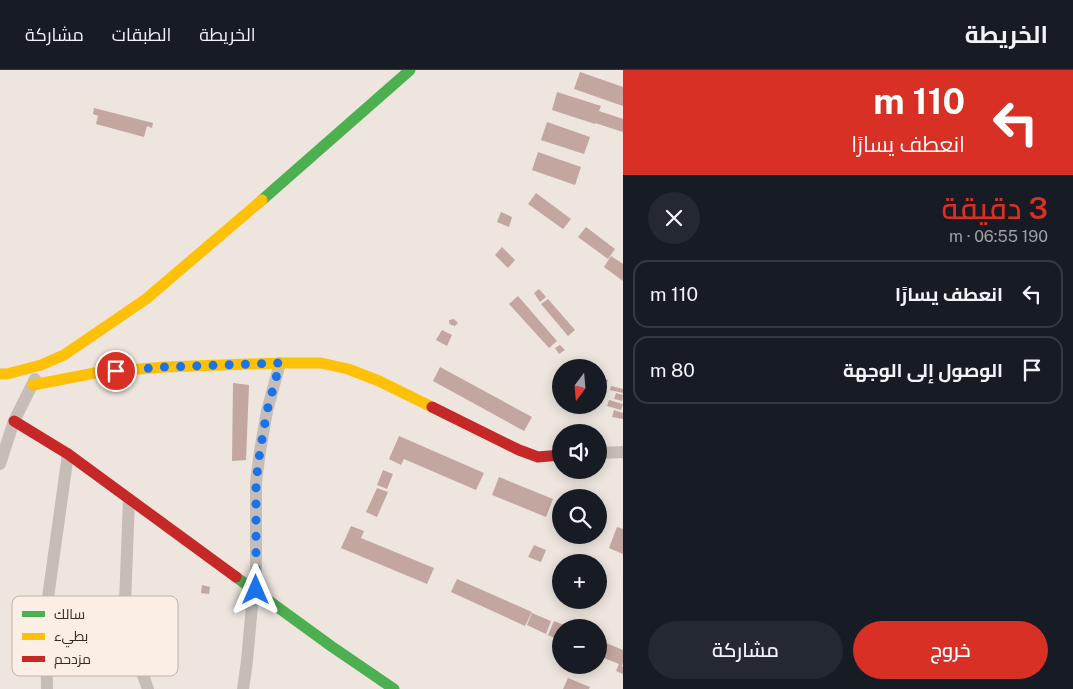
<!DOCTYPE html>
<html lang="ar">
<meta charset="utf-8">
<style>
body{margin:0;font-family:"Public Sans",Cairo,sans-serif;background:#242831;color:#f1f3f6;direction:rtl;height:100vh;display:flex;flex-direction:column;font-size:19px;white-space:nowrap}
*{box-sizing:border-box;margin:0}
p{font-size:16px;color:#9ea1a6}
.icon{flex:none;width:28px;height:28px;fill:none;stroke:currentColor;stroke-width:2;stroke-linecap:round;stroke-linejoin:round}
.map{position:relative;flex:1;overflow:hidden;direction:ltr}
.panel{display:flex;flex-direction:column;background:#171b24;width:450px}
.panel>*{flex:none}
.banner{background:#d93025;color:#fff;overflow:hidden}
.needle{width:32px;rotate:196deg}
.fabs{position:absolute;left:552px;top:289px;display:grid;gap:10px}
.fabs a{display:grid;place-items:center;width:55px;height:55px;border-radius:50%;background:#171b24;box-shadow:0 2px 12px #0003;font-size:25px}
.pin{position:absolute;display:grid;place-items:center;width:42px;height:42px;color:#fff;margin:-21px;border:2px solid #fff;border-radius:50%;box-shadow:0 1px 5px #0007}
.me{position:absolute;width:55px;margin:-28px;rotate:0deg;stroke-linejoin:round;filter:drop-shadow(0 0 4px #0008)}
.turn{display:flex;align-items:center;gap:18px;height:105px;padding:0 25px;font-size:22px}
.turn .icon{width:65px;height:65px;stroke-width:2.5}
.turn b{display:block;font-size:35px;line-height:42px}
.round{display:grid;place-items:center;flex:none;width:52px;height:52px;border-radius:26px;background:#242831}
.head{display:flex;align-items:center;justify-content:space-between;height:85px;padding:0 25px}
h1{font-size:30px;font-weight:600;line-height:38px;color:#d93025}
.cta{display:flex;gap:10px;margin-top:auto;padding:10px 25px}
.cta a{flex:1;height:58px;border-radius:30px;background:#d93025;color:#fff;font-size:20px;font-weight:600;line-height:58px;text-align:center}
.cta a+a{background:#242831;color:#f1f3f6}
ul{padding:0;list-style:none}
li{display:flex;align-items:center;gap:15px;height:68px;margin:0 10px 8px;padding:0 15px;border:2px solid #363941;border-radius:15px}
li div{flex:1}
li b{display:block;font-size:19px}
li em{font-style:normal}
header{display:flex;align-items:center;gap:30px;box-sizing:border-box;height:70px;padding:0 25px;background:#171b24;border-bottom:1px solid #363941}
header strong{font-size:24px}
nav{display:flex;gap:28px;margin-inline-start:auto;font-size:18px}
main{display:flex;flex:1;min-height:0}
.map>svg:first-child{display:block}
</style>
<header>
<strong>الخريطة</strong>
<nav><a>الخريطة</a><a>الطبقات</a><a>مشاركة</a></nav>
</header>
<main>
<section class="panel">
<div class="banner">
<div class="turn"><svg class="icon" aria-label="left" viewBox="0 0 24 24"><path d="M17 20v-9H6M10 6l-5 5 5 5"/></svg><div><b>110 m</b>انعطف يسارًا</div></div>
</div>
<div class="head"><div><h1>3 دقيقة</h1><p>190 m · 06:55</p></div><a class="round"><svg class="icon" aria-label="close" viewBox="0 0 24 24"><path d="M6 6l12 12M18 6L6 18"/></svg></a></div>
<ul>
<li><svg class="icon" aria-label="left" viewBox="0 0 24 24"><path d="M17 20v-9H6M10 6l-5 5 5 5"/></svg><div><b>انعطف يسارًا</b></div><em>110 m</em></li>
<li><svg class="icon" aria-label="arrive" viewBox="0 0 24 24"><path d="M6 21V4h12l-3 4 3 4H6"/></svg><div><b>الوصول إلى الوجهة</b></div><em>80 m</em></li>
</ul>
<div class="cta"><a>خروج</a><a>مشاركة</a></div>
</section>
<div class="map">
<svg width="623" height="619" viewBox="0 0 623 619">
<rect width="100%" height="100%" fill="#ede5de"/>
<path fill="#c2a69f" d="M580,2L623,17V36L574,19Z
M557,22L601,36L599,41L623,49V62L595,53V54L552,40Z
M94,38L153,53L152,58L147,56L144,67L96,54L98,46L93,44Z
M547,52L590,67L584,84L541,70Z
M538,82L581,97L575,115L532,100Z
M536,123L571,149L563,159L528,134Z
M501,142L512,147L509,157L497,152Z
M586,157L615,179L608,189L578,167Z
M502,177L515,190L508,198L495,185Z
M611,186L623,194V211L604,197Z
M539,219L546,227L540,232L534,223Z
M518,226L557,271L549,278L509,234Z
M548,229L575,260L568,266L541,234Z
M454,249L458,253L455,256L451,255L449,253V250Z
M442,260L452,265L447,276L436,270Z
M560,275L565,280L559,284L555,278Z
M440,297L532,347L524,361L433,311Z
M599,307L608,310L603,326L599,324Z
M233,313L249,315L246,390L232,391Z
M611,316L623,319V323L610,320Z
M616,323L623,325L622,331L614,329Z
M609,330L623,334L621,340L607,336Z
M614,340L623,343V349L612,347Z
M399,366L484,403L476,420L404,389L401,395L389,389Z
M383,400L393,404L387,419L377,415Z
M499,407L553,429L546,447L492,425Z
M377,418L388,422L377,447L366,442Z
M351,456L364,461L361,468L434,498L427,514L341,478Z
M617,457L623,459V484L609,478Z
M534,475L546,480L541,492L528,487Z
M457,509L532,542L525,556L451,522Z
M202,515L210,517L209,524L201,523Z
M532,543L551,551L546,564L527,555Z
M554,551L569,557L561,558V571L548,565Z
M599,570L623,580V593L622,596L623,597V604L616,601L619,594L599,586Z
M568,608L590,617L589,619H563Z"/>
<g fill="none" stroke-linecap="round" stroke-linejoin="round">
<path stroke="#c6bdb8" stroke-width="12" d="M599,383L623,382
M0,394L14,351L35,309
M129,430L125,533L129,557L135,583L148,619
M47,619L46,542L68,384
M243,619L247,591L252,535L256,520V412L260,381L267,341L280,293"/>
<path stroke="#4caf50" stroke-width="11" d="M262,130L410,0
M236,507L331,576L394,619"/>
<path stroke="#ffc107" stroke-width="11" d="M0,304H7L41,295L64,285L146,229L262,130
M33,315L100,302L165,297L280,293H321L348,299L379,311L432,337"/>
<path stroke="#c62828" stroke-width="11" d="M432,337L519,380L538,387L561,385
M14,351L68,384L236,507"/>
</g>
<g fill="none" stroke-linecap="round" stroke-linejoin="round">
<path stroke="#1a73e8" stroke-width="9" stroke-dasharray="0 16.2" d="M116,301L165,297L280,293L267,341L260,381L256,412V520"/>
</g>
<rect x="12" y="526" width="166" height="80" rx="8" fill="#faeee5" stroke="#bfb3ac" stroke-width="1"/>
<rect x="22" y="541" width="23" height="6" fill="#4caf50"/>
<rect x="22" y="563" width="23" height="7" fill="#ffc107"/>
<rect x="22" y="586" width="23" height="6" fill="#c62828"/>
<g font-size="14" fill="#362926">
<text x="54" y="549">سالك</text>
<text x="54" y="571">بطيء</text>
<text x="54" y="594">مزدحم</text>
</g>
</svg>
<div class="fabs">
<a><svg class="needle" viewBox="-14 -14 28 28"><path d="M0-13l5 13h-10z" fill="#e53935"/><path d="M0 13l5-13h-10z" fill="#9ea1a6"/></svg></a>
<a><svg class="icon" aria-label="sound" viewBox="0 0 24 24"><path d="M4 9h4l5-4v14l-5-4H4zM17 9q2 3 0 6"/></svg></a>
<a><svg class="icon" aria-label="search" viewBox="0 0 24 24"><circle cx="10" cy="10" r="6"/><path d="M15 15l6 6"/></svg></a>
<a>+</a>
<a>−</a>
</div>
<div class="pin" style="left:116px;top:301px;background:#d93025"><svg class="icon" aria-label="arrive" viewBox="0 0 24 24"><path d="M6 21V4h12l-3 4 3 4H6"/></svg></div>
<svg class="me" style="left:256px;top:520px" viewBox="-20 -20 40 40"><path d="M0-17L14 15 0 8-14 15z" fill="#1a73e8" stroke="#fff" stroke-width="4"/></svg>
</div>
</main>
